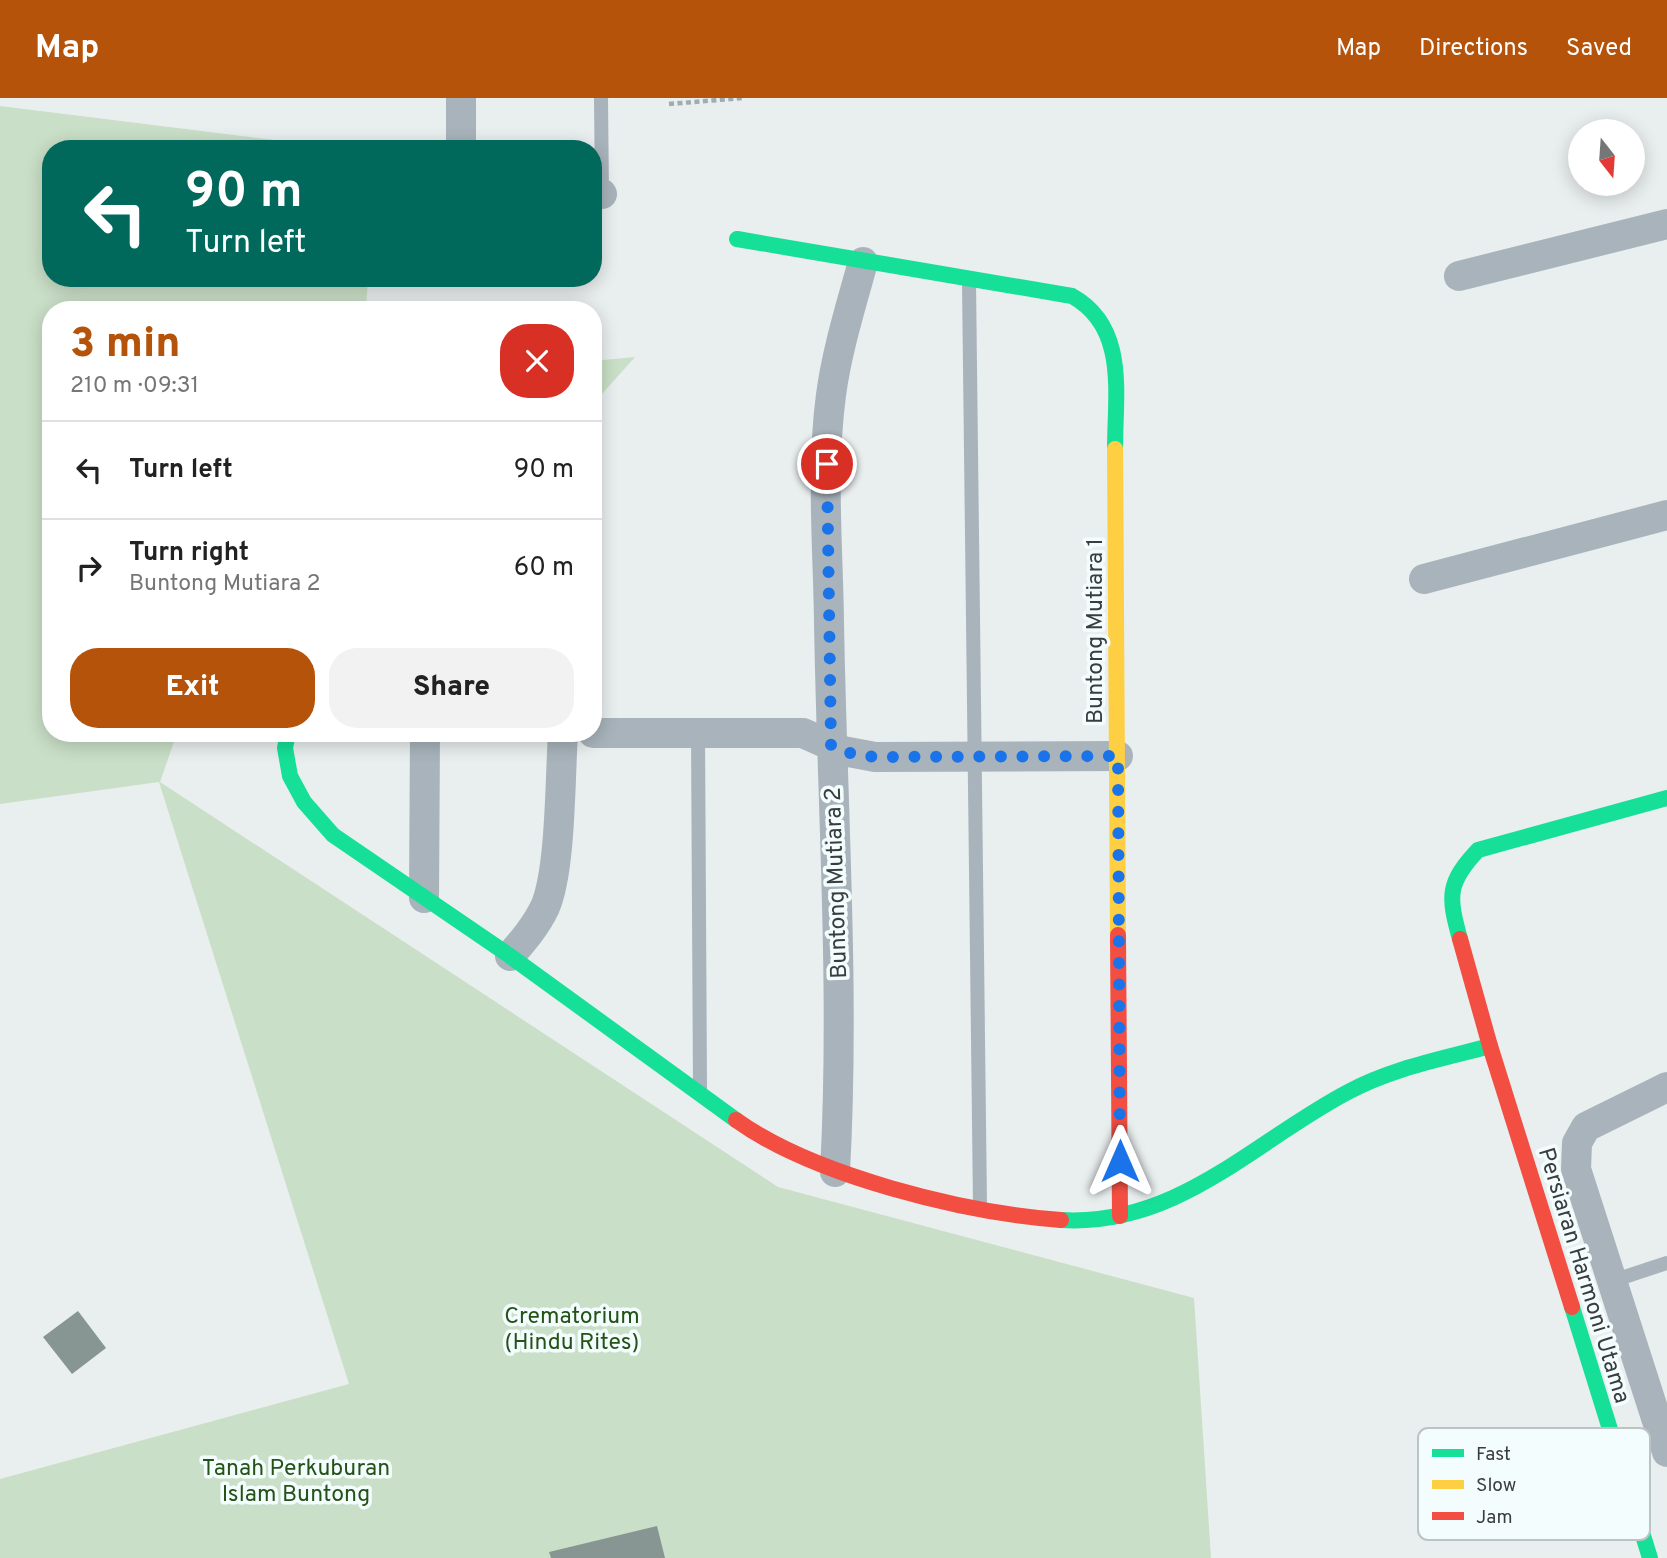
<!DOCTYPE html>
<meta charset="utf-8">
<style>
body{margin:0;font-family:Overpass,sans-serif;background:#f2f2f2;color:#222;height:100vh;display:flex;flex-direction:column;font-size:26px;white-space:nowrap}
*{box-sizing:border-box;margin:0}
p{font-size:23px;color:#767676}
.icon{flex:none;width:38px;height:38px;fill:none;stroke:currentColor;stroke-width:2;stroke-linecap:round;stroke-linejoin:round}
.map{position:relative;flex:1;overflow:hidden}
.drawer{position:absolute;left:42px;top:203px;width:560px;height:441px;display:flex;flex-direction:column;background:#fff;border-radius:28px;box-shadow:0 4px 18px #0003}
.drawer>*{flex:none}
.banner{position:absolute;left:42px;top:42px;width:560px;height:147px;border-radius:28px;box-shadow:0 4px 18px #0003;background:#00695c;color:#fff;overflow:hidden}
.needle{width:46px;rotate:163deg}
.tools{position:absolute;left:1568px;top:21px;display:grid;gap:14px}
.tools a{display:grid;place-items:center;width:77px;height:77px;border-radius:50%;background:#fff;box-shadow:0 4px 18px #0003;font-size:35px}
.pin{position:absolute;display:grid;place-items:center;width:60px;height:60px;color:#fff;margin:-30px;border:4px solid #fff;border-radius:50%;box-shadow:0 2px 7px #0007}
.me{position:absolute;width:77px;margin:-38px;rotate:0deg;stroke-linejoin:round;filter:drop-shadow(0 0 5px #0008)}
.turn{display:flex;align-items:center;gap:24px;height:147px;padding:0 28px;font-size:32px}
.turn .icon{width:91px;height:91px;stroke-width:2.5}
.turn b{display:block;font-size:49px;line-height:60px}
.round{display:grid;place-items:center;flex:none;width:74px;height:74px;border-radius:28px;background:#f2f2f2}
.headline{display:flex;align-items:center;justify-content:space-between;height:119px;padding:0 28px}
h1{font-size:42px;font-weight:800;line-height:52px;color:#b45309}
.primary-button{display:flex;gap:14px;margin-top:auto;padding:14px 28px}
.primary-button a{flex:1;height:80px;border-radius:28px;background:#b45309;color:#fff;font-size:28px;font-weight:800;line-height:80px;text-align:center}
.primary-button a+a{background:#f2f2f2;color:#222}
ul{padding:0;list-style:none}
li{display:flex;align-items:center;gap:21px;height:98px;padding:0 28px;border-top:2px solid #e0e0e0}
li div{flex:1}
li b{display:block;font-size:26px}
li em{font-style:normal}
header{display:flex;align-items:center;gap:42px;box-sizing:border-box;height:98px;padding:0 35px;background:#b45309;color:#fff}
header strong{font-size:33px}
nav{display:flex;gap:38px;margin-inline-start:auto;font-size:24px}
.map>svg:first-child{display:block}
</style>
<header>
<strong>Map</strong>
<nav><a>Map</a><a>Directions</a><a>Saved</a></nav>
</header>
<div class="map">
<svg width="1667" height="1460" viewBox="0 0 1667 1460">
<rect width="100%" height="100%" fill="#e9eeef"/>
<path fill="#cadfc7" d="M0,8L348,51H51V180H368L366,212H51V635H177L160,684L778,1089L1194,1200L1211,1460H0V1381L349,1286L159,684L0,706Z
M635,259L593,306V263Z"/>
<path fill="#879593" d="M78,1213L106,1250L72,1276L43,1239Z
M657,1428L665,1460H551L549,1454Z"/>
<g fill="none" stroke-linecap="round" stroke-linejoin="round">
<path stroke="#a2abb0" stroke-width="4.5" stroke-dasharray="5 3.5" stroke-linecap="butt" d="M669,6L743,0"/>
<path stroke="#a8b3bb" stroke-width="14" d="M601,0L602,96
M969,184L980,1108
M698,634L700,990
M1612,1183L1667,1165"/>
<path stroke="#a8b3bb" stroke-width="30" d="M461,51V0
M593,94L602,96
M1459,178L1667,126
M1424,481L1667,417
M593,635H803L843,653L875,659L1118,658
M424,800L425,635
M510,858C523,843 536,828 545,809C561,772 560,680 563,635
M1667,989L1586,1029L1577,1045L1576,1071L1667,1354
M835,1074C845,891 832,707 829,524C828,449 821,372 831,297C837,252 851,208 863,164"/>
<path stroke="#16e098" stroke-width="16" d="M737,141L1072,198C1128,229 1115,296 1115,351
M288,635L285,650L290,678L304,704L333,737L510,858L736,1022
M1460,841C1448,798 1447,785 1478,752L1667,700
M1061,1122C1177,1129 1253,1044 1348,994C1392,970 1442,961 1490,948
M1572,1209L1650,1460"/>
<path stroke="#ffcf43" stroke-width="16" d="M1115,351L1118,837"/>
<path stroke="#f24e42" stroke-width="16" d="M1118,837L1120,1118
M1460,841L1490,948L1572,1209
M736,1022C814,1078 965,1115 1061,1122"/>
</g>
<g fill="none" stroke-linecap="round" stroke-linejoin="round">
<path stroke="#1a73e8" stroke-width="12" stroke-dasharray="0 21.6" d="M827,366L831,648L856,657L875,659L1118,658L1120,1063"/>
</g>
<g text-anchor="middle" stroke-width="7" stroke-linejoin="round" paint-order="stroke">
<g font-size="23" fill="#3a3d3e" stroke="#f4fdfe">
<text transform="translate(1094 533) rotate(-90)" y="8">Buntong Mutiara 1</text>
<text transform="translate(835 785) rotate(-92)" y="8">Buntong Mutiara 2</text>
<text transform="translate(1585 1177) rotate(73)" y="8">Persiaran Harmoni Utama</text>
</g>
<g font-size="23" fill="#255216" stroke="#f4fdfe">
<text x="572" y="1225">Crematorium<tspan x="572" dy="26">(Hindu Rites)</tspan></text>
<text x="296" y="1377">Tanah Perkuburan<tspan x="296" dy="26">Islam Buntong</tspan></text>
</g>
</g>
<rect x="1418" y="1330" width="232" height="112" rx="10" fill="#f4fdfe" stroke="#bcc3c4" stroke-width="2"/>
<rect x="1432" y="1351" width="32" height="8" fill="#16e098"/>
<rect x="1432" y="1382" width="32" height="9" fill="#ffcf43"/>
<rect x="1432" y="1414" width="32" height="8" fill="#f24e42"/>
<g font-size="19" fill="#3a3d3e">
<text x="1476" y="1362">Fast</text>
<text x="1476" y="1393">Slow</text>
<text x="1476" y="1425">Jam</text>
</g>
</svg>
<div class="tools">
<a><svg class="needle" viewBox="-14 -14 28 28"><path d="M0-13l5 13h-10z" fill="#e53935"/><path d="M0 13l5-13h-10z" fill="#767676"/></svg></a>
</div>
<div class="pin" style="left:827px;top:366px;background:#d93025"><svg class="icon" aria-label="arrive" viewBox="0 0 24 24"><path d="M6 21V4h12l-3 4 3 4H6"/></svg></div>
<svg class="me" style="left:1120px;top:1063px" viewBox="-20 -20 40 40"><path d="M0-17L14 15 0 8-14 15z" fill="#1a73e8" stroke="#fff" stroke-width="4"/></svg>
<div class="banner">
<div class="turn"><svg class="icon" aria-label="left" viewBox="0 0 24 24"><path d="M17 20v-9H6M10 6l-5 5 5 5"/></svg><div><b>90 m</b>Turn left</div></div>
</div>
<section class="drawer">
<div class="headline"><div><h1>3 min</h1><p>210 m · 09:31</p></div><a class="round" style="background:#d93025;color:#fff"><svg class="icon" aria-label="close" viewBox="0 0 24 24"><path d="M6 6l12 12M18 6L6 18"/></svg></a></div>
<ul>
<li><svg class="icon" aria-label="left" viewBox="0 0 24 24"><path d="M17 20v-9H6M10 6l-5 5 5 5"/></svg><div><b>Turn left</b></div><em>90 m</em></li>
<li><svg class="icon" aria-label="right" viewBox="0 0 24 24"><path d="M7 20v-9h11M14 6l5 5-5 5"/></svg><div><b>Turn right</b><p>Buntong Mutiara 2</p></div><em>60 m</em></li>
</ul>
<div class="primary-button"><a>Exit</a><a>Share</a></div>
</section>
</div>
